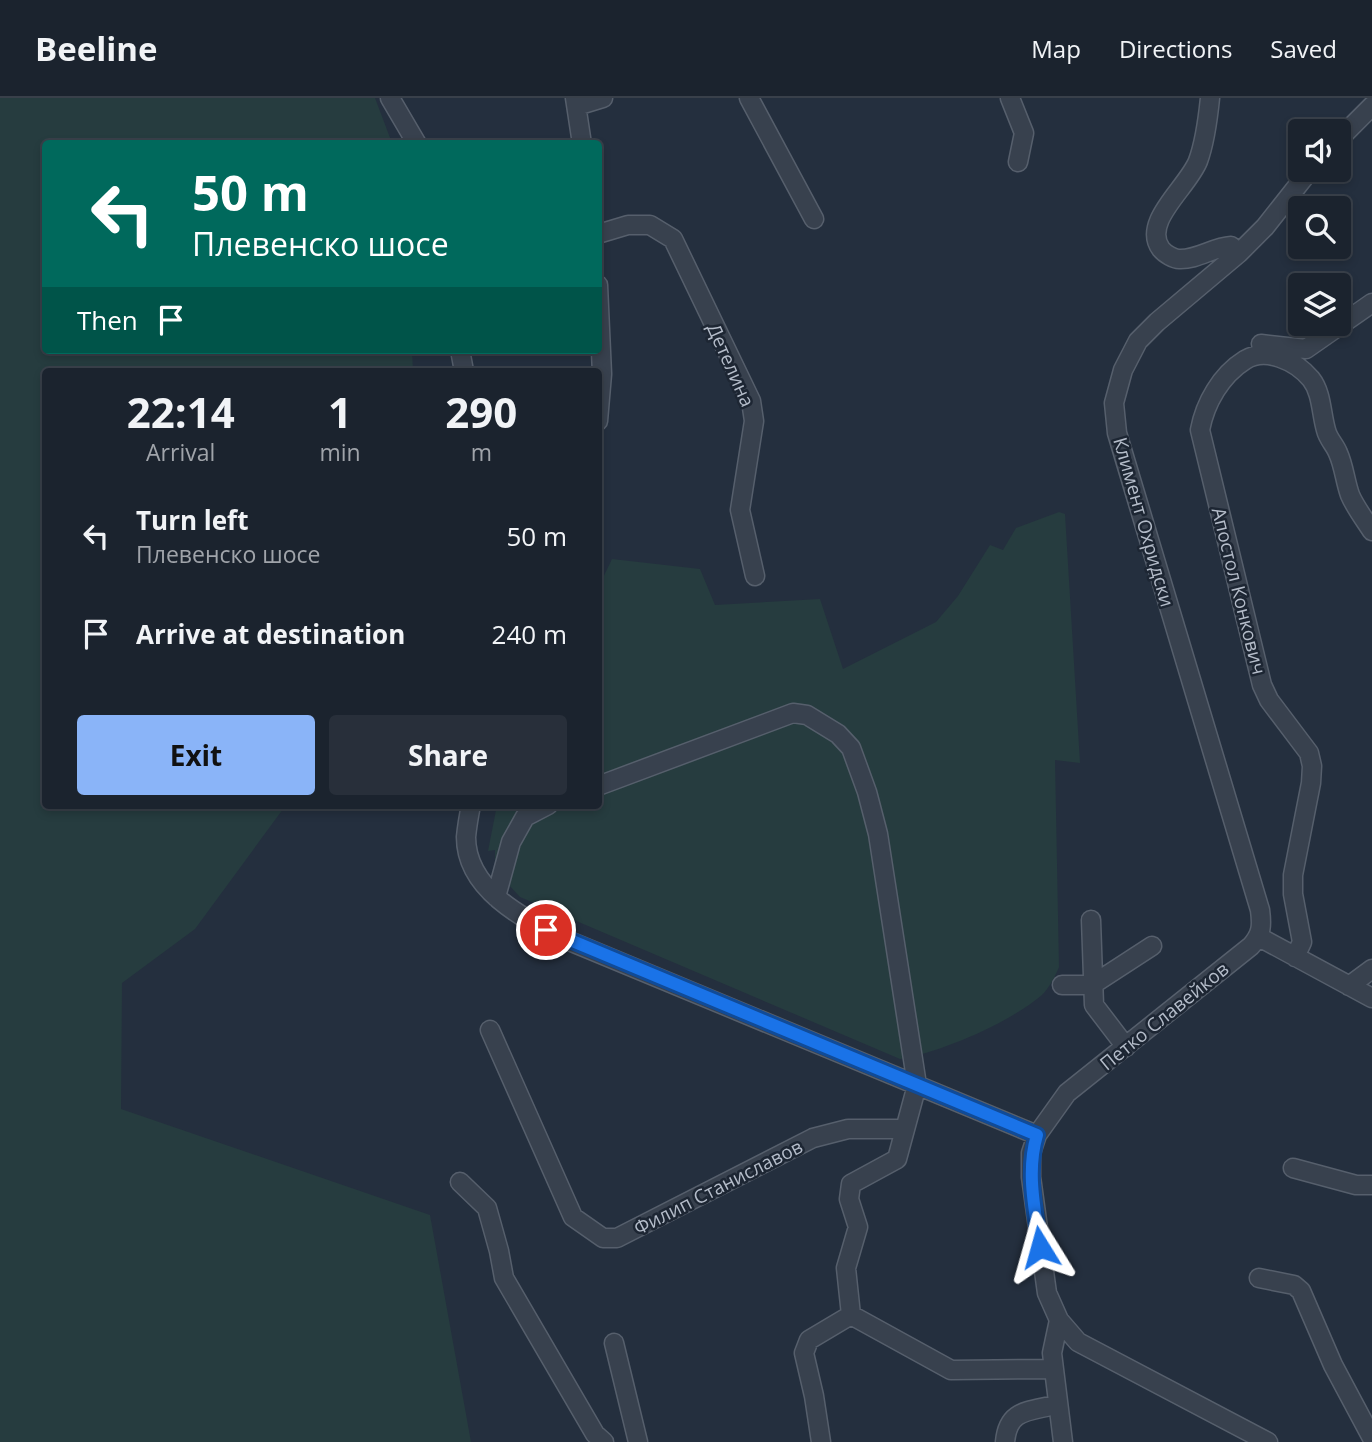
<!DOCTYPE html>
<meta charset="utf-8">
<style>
body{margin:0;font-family:"Open Sans",sans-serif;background:#282f3a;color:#f1f3f6;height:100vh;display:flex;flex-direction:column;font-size:26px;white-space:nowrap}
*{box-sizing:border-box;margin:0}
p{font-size:23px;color:#a0a4aa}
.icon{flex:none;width:38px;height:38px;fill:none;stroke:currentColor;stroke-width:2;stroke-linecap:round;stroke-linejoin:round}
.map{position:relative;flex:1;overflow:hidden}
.panel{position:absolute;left:42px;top:270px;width:560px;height:441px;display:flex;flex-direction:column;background:#1b232e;border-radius:7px;box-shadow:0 4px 10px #0003,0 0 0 2px #39404a}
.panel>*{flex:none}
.hud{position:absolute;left:42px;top:42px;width:560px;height:214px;border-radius:7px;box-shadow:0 4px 10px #0003,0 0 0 2px #39404a;background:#00695c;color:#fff;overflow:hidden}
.buttons{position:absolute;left:1288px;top:21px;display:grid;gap:14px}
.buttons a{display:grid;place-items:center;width:63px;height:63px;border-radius:7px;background:#1b232e;box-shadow:0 4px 10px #0003,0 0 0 2px #39404a;font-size:35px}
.pin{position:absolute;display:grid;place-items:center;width:60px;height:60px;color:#fff;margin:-30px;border:4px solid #fff;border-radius:50%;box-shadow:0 2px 7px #0007}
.me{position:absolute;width:77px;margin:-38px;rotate:352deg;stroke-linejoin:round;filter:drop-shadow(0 0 5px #0008)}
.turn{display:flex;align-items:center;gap:24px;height:147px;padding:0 35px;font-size:32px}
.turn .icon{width:91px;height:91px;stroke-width:2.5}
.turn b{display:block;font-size:49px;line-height:60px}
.then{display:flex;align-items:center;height:66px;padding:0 35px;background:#0003;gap:14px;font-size:26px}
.eta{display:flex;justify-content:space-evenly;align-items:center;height:119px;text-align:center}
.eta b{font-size:42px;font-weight:700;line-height:49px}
.action{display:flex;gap:14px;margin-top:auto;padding:14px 35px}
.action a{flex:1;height:80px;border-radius:7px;background:#8ab4f8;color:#111;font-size:28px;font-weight:700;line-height:80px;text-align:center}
.action a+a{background:#282f3a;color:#f1f3f6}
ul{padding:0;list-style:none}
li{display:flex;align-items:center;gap:21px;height:98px;padding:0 35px}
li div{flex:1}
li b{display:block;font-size:26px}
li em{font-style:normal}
header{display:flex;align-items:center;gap:42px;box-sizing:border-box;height:98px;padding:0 35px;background:#1b232e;border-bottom:2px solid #39404a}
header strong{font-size:33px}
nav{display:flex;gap:38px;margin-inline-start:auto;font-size:24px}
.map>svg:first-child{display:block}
</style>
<header>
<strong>Beeline</strong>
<nav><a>Map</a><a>Directions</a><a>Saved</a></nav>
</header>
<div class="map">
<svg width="1372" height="1344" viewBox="0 0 1372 1344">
<rect width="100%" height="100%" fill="#242f3e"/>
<path fill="#263c3f" d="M0,0H375L392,45L46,46V252H412L413,273H46V707H286L195,831L122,885L121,1011L430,1117L471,1344H0Z
M1059,414L1065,416L1080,665L1055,662L1059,869C1055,879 1049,890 1042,897C1009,925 942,954 900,961L520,799L495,772V752L488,753L497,707H598L599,488L612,461L700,471L715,507L820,501L843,571L936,524L958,498L990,447L1003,452L1016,430Z"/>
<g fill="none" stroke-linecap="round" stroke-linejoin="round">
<defs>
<path id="minor" d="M390,0L417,46
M575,0L582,46
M749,0L814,121
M1010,0L1024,35L1018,64
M1210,0C1208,20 1205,44 1198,63C1188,89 1141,124 1161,151C1165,156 1174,161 1179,161C1197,162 1213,149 1231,148L1239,155
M577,8L603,0
M1339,41L1372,8
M598,136L628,127H650L673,141L751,303L754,323L740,412L755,478
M598,187L602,276L598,323
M1261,246L1306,251L1372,205
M460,252L464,273
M598,688L793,615L807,617L838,636L851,650L867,694L878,736L917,987L897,1061L851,1086L849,1101L858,1129L846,1170L851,1217
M471,707C469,717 467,729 466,739C466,791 522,820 562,840L1037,1037
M496,799L511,744L525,719L548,707
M1091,822L1094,907L1126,949
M1259,839L1372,900
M1295,859L1302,844L1293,796V777L1311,685L1312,668L1309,655L1269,602L1262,587L1200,332C1205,305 1221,277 1245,262C1266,249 1296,263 1311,281C1322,295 1321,315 1326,332C1328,341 1335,347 1338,355C1344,368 1345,383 1350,397C1355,409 1365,422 1372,433
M1062,887H1092L1152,848
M1349,888L1372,871
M490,932L573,1119L603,1140H617L813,1040L848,1031H905
M1293,1070L1356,1087H1372
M460,1084L487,1110L499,1153L504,1180L595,1336L604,1344
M1259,1180L1294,1187L1301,1193L1333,1267L1372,1340
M851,1217L951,1272L1054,1271
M1059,1222L1052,1255L1063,1344
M614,1245L638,1344
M821,1344L814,1298L804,1255L809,1242L851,1217
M1005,1344C1008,1310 1030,1314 1058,1306
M1268,1344L1078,1244L1059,1222L1047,1195L1031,1079V1055L1037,1037L1067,995L1251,848C1262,836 1262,827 1260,812L1117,335L1114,305L1123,272L1138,243L1157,224L1239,155L1265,129L1310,72"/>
</defs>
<use href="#minor" stroke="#565f6c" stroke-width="21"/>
<use href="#minor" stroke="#38414e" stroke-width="18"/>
</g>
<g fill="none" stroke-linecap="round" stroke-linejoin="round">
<defs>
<path id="route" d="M546,832L1037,1037C1026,1074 1035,1111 1040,1149"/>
</defs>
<use href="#route" stroke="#114b97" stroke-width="18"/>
<use href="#route" stroke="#1a73e8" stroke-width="12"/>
</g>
<g text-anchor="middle" stroke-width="5" stroke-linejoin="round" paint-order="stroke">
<g font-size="19" fill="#b4bcc9" stroke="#1d2633">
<text transform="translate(731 267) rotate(66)" y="7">Детелина</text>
<text transform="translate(1144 424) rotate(74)" y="7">Климент Охридски</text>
<text transform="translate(1239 493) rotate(76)" y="7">Апостол Конкович</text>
<text transform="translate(1164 918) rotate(-39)" y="7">Петко Славейков</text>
<text transform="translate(718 1089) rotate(-27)" y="7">Филип Станиславов</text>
</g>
</g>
</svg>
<div class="buttons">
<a><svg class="icon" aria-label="sound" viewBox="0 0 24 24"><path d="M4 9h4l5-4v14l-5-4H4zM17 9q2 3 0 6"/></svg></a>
<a><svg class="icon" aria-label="search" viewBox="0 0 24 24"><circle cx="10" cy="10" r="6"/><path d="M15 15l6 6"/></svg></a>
<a><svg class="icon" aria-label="layers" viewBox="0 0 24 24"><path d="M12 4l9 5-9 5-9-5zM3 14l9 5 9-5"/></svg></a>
</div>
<div class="pin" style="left:546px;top:832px;background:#d93025"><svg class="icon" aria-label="arrive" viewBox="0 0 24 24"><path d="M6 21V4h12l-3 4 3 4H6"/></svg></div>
<svg class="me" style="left:1040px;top:1149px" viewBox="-20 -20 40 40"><path d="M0-17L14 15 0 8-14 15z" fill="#1a73e8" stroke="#fff" stroke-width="4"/></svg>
<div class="hud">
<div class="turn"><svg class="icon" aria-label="left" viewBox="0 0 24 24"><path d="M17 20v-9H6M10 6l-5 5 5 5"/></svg><div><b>50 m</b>Плевенско шосе</div></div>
<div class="then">Then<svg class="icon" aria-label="arrive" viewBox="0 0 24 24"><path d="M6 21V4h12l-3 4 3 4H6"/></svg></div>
</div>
<section class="panel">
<div class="eta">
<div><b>22:14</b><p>Arrival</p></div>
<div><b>1</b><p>min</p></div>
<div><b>290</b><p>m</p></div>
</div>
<ul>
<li><svg class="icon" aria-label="left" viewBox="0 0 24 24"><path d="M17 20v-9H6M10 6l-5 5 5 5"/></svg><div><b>Turn left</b><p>Плевенско шосе</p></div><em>50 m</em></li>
<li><svg class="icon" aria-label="arrive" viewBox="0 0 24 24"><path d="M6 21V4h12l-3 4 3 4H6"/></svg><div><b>Arrive at destination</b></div><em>240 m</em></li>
</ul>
<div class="action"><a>Exit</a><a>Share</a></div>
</section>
</div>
